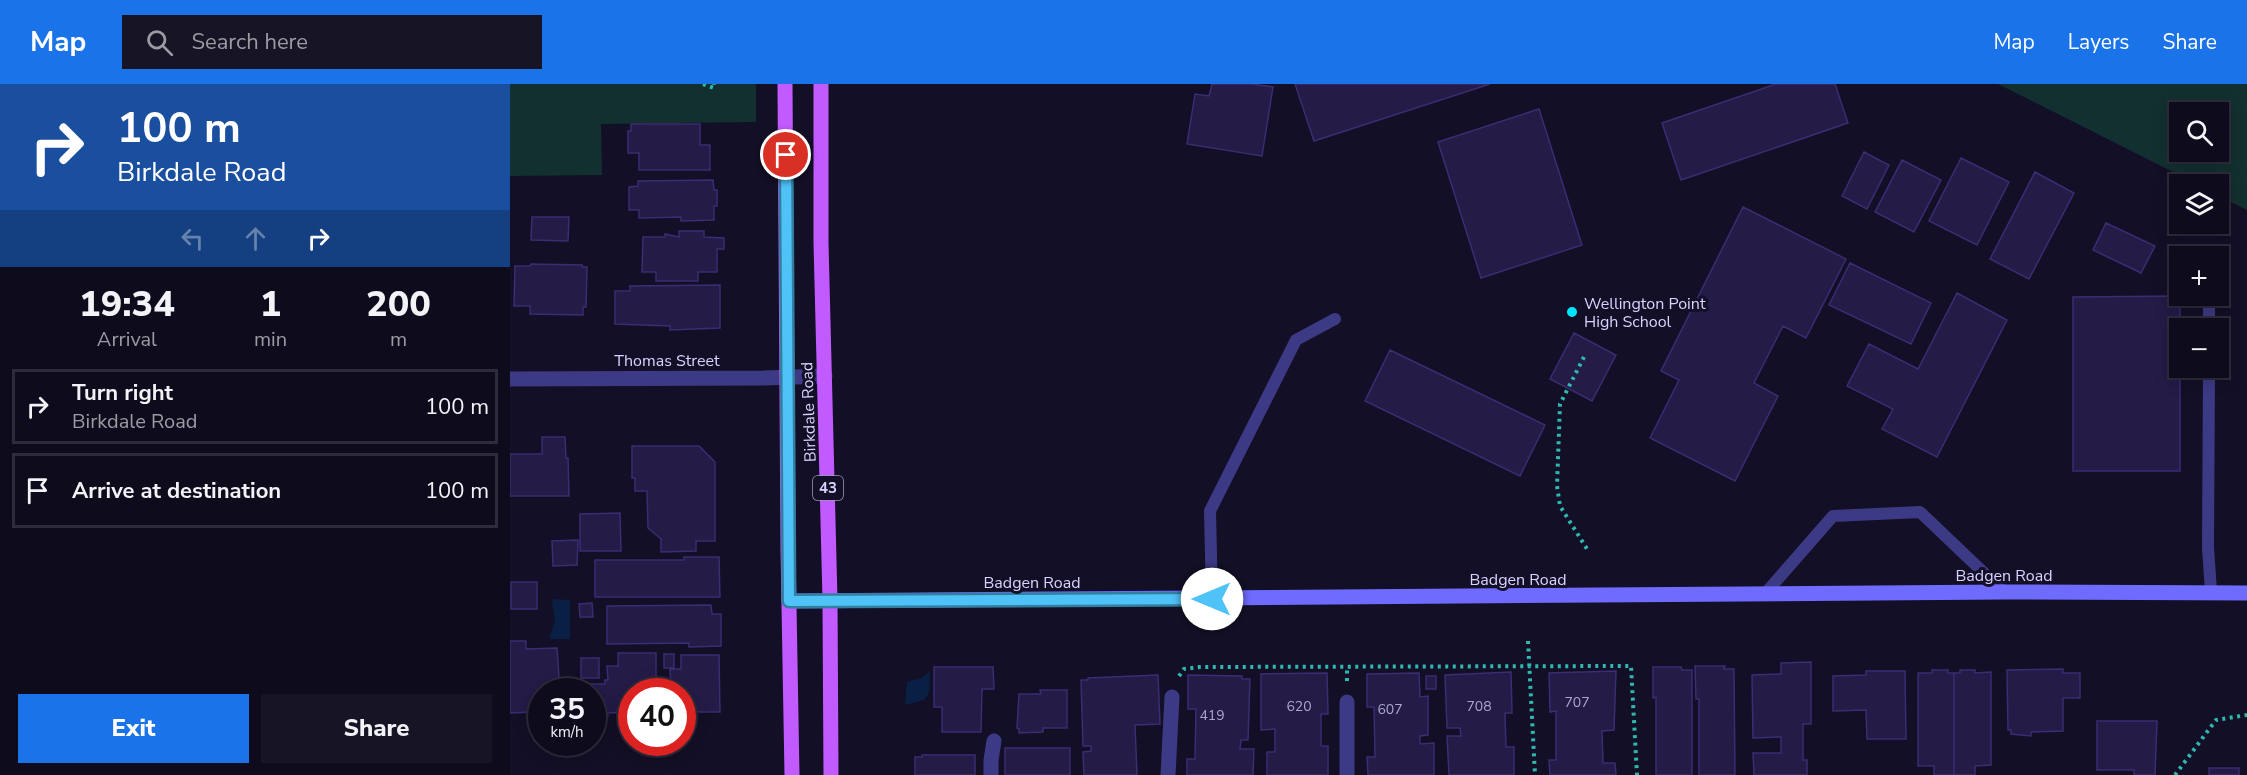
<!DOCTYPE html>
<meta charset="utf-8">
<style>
body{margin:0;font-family:"Nunito Sans",sans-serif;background:#171425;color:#f1f3f6;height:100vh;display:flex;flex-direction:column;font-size:22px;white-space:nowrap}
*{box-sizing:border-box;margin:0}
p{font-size:20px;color:#9b9ba3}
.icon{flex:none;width:33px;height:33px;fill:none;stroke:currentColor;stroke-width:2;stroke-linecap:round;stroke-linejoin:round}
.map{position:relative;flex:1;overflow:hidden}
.drawer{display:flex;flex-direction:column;background:#0e0b1c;width:510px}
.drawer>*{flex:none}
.top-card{background:#1a4fa0;color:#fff;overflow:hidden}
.controls{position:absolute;left:1659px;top:18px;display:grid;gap:12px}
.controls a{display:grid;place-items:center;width:60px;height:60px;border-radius:0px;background:#0e0b1c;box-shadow:0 3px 15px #0003,0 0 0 2px #2e2b3b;font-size:30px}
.speed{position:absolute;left:18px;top:594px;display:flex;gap:12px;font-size:30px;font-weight:700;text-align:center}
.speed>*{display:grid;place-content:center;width:78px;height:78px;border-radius:50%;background:#0e0b1c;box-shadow:0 3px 15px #0003,0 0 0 2px #2e2b3b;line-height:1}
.speed small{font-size:15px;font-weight:400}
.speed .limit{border:9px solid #d22;background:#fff;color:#111}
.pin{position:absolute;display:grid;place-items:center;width:51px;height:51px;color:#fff;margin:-26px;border:3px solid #fff;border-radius:50%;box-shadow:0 2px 6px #0007}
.me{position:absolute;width:66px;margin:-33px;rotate:270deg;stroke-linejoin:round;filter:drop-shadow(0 0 4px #0008)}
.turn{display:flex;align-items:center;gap:21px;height:126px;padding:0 18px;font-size:27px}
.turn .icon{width:78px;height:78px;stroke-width:2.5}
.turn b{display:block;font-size:42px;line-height:51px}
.lanes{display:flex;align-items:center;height:57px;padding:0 18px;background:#0003;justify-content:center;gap:30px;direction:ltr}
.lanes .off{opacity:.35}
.eta{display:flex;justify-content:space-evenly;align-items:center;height:102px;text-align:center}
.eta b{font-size:36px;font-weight:800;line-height:42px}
.cta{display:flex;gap:12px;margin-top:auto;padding:12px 18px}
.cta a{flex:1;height:69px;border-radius:0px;background:#1a73e8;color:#fff;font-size:24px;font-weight:800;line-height:69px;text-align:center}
.cta a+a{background:#171425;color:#f1f3f6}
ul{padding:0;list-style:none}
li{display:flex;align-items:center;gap:18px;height:75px;margin:0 12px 9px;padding:0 6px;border:3px solid #2e2b3b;border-radius:0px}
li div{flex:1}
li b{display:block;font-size:22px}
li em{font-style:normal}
header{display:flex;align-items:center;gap:36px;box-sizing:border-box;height:84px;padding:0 30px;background:#1a73e8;color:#fff}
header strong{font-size:28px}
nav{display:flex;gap:33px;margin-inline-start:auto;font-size:21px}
.search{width:420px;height:54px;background:#171425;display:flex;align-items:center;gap:15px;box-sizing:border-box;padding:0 21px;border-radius:0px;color:#9b9ba3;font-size:22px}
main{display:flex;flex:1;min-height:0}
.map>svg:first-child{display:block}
</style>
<header>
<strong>Map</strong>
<div class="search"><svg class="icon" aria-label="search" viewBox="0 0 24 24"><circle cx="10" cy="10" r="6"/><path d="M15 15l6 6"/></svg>Search here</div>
<nav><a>Map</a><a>Layers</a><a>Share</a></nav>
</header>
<main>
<section class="drawer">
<div class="top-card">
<div class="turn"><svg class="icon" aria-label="right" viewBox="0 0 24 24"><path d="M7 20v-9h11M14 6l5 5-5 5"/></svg><div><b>100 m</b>Birkdale Road</div></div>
<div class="lanes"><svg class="icon off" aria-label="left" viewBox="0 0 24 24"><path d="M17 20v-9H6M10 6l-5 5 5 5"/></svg><svg class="icon off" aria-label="ahead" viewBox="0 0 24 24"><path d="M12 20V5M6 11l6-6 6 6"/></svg><svg class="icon" aria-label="right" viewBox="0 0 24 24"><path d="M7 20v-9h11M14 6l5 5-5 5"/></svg></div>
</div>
<div class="eta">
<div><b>19:34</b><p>Arrival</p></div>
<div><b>1</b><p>min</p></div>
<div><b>200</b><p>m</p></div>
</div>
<ul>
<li><svg class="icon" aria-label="right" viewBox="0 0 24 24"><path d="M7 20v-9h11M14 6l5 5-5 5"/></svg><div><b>Turn right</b><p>Birkdale Road</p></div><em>100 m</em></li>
<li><svg class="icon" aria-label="arrive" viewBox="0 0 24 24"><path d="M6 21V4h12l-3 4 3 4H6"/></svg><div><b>Arrive at destination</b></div><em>100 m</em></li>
</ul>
<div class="cta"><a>Exit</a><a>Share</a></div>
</section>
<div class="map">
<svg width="1737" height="691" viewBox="0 0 1737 691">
<rect width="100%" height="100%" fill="#130f26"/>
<path fill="#12302f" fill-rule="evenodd" d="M0,0H246V38L91,40L92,91L0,92Z
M1488,0H1737V126L1709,112L1708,100H1687ZM1670,28H1708V68H1670Z"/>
<path fill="#0a1f44" d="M44,515L60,516V555H39L45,536L42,517Z
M420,587L419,609L414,616L395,621L397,598L412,594Z"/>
<path fill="#241b47" stroke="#3b2d73" stroke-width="1.5" d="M702,0H742L763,3L752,72L677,60L685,10L699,12Z
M785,0H980L804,57Z
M1266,0H1325L1338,39L1171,96L1152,39Z
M1029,25L1072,161L971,194L928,58Z
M121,40H190V61H200V86H129V69H118V47H121Z
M1354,68L1379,81L1357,125L1332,112Z
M1451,74L1499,98L1467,161L1419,137Z
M1392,76L1431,96L1404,148L1365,128Z
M1525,88L1564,109L1519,195L1480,175Z
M203,96L204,106H207V122H204V136L171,137V133L129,134V126H119V103L128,102V97Z
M1233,123L1336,175L1296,254L1273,242L1244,299L1268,312L1225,397L1140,354L1169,296L1151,287Z
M22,133H59L58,157L21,156Z
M1596,139L1645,162L1631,189L1583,166Z
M169,147H194V153L214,154V165H207V188H188V197H146V188H132L133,153H155V150L169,153Z
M1340,179L1421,219L1401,260L1319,221Z
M21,180L72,181V183H77L76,223H73V231L20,230V222H4L5,182H20Z
M210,201V244L160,246V242L105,240V207H120V202Z
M1447,209L1497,236L1427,373L1372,345L1383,325L1337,302L1359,260L1408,285Z
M1670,212V387H1563V213Z
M1064,249L1106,271L1082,317L1040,295Z
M880,266L1035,341L1010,392L855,317Z
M32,353H55L56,374H58L59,412H0V370H32Z
M122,362H189L205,378V457H186V467L151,468V455L138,444L137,407H125V394H122Z
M110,429L111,467H70V430Z
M68,456L67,481L43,482L42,457Z
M174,473H209L210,513H85V476H174Z
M1,498H27V525H1Z
M82,519L83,533H70L69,520Z
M201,521L202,530H211V562L179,563V559L97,560V522Z
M0,557H16V565L47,564L50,608H32V622L22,623V628L0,629Z
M108,569H146V608H122V628L97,629L98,632H86V626H82V608H71V600H95V596H98L97,582H108Z
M154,570H164V584H154Z
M171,571H209L210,628H172V608H161L160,585H171Z
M71,574H89V594H71Z
M1301,578V640H1293V676H1297V691H1244L1243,669H1271V653L1243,654L1242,591L1271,590V579Z
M1185,582H1215L1214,585H1224L1225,691H1189V615H1186Z
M424,583H483L484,605H472L471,648H432V623H424Z
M1143,583H1171L1172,586H1182V691H1146V613L1143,614Z
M1553,585V589H1570V614H1553V647L1521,648V652L1501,650V646H1498L1497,586Z
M1422,586H1438V589H1444V691H1424V682H1408V589H1422Z
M1450,586H1465V589L1481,588V681L1465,682V691H1444V589H1450Z
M1106,587L1104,646L1092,647L1093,679H1105L1106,691H1040L1039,676H1046V627L1040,628L1039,589Z
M1356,587H1395L1396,655H1357L1356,626L1323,627V592L1356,591Z
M1001,588L1002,629H995L996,663H1004V691H939L937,652H951L950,644H937L935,591Z
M817,589L818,630H811V662H818V691H757V668H765V645L751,646V590Z
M909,589L910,613L918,612V651L910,652V660L924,659V691H858L857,673H865L864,623H857V590Z
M648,591L650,640L625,641L627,691H574L573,668L581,667V662H573L571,596H578V594Z
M678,591L732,592V595H740L738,656H731L730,665H744L743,691H677V675H685L686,625H678Z
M916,592H926V605H916Z
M530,606H557V644H533V648L509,649V645L507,644L509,610H531Z
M1587,637H1647L1645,691H1624V686H1587Z
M495,664H560V691H495Z
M412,671H465V691H405V673H412Z
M1699,684H1729V691H1699Z"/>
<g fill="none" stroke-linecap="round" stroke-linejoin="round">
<path stroke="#2fb8b0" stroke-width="4" stroke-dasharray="3 4.5" stroke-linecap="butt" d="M193,0L204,4V0
M1074,273L1050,320L1047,402L1050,422L1077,465
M1018,557L1025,691
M669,592L674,585L690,583L1121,582L1127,691
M837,597V583
M1665,691L1706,636L1737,631"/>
<path stroke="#3d3a85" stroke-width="12" d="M1699,244V212
M1699,284L1698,464L1701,507
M1254,511L1323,432L1410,428L1494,508
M702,515L700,427L786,256L825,235"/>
<path stroke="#3d3a85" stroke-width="15" d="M0,295L254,294L315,292
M837,618V691
M481,691V676L484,657
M658,691L662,613"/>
<path stroke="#6f6bff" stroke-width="15" d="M279,517L1494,508L1737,509"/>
<path stroke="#c25bff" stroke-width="15" d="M275,0L278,465L282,691
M311,0V159L320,516L321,691"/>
</g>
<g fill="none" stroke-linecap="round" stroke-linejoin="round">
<defs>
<path id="route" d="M276,71L279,517L702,515"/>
</defs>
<use href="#route" stroke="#337fa1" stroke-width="15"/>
<use href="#route" stroke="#4fc3f7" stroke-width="10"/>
</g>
<circle fill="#00e5ff" stroke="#130f26" stroke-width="2" cx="1062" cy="228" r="6"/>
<g text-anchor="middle" stroke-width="6" stroke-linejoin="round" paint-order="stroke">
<g font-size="14" fill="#aca6d1">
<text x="1067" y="623">707</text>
<text x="789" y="627">620</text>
<text x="969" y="627">708</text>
<text x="880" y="630">607</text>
<text x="702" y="636">419</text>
</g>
<rect fill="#130f26" stroke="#9e99be" stroke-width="1.5" x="303" y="392" width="30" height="24" rx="4.5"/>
<g font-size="15" font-weight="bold" fill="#d9d4ff">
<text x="318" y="409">43</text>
</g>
<g font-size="16" fill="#d9d4ff" stroke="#130f26" text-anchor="start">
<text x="1074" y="225">Wellington Point<tspan x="1074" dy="18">High School</tspan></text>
</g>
<g font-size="16" fill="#d9d4ff" stroke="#130f26">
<text x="157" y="282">Thomas Street</text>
<text transform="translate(298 328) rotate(-92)" y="6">Birkdale Road</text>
<text x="1494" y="497">Badgen Road</text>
<text x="1008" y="501">Badgen Road</text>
<text x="522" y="504">Badgen Road</text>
</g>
</g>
</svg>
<div class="controls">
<a><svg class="icon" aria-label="search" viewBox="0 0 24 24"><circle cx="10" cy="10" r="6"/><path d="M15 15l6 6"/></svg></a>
<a><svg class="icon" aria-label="layers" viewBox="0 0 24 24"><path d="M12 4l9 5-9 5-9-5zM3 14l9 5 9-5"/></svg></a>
<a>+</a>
<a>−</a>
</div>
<div class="speed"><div>35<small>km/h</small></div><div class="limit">40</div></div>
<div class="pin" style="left:276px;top:71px;background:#d93025"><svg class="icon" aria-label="arrive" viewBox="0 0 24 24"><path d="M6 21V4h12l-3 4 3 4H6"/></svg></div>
<svg class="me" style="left:702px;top:515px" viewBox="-20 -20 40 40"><circle r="19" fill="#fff"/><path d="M0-13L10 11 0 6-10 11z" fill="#4fc3f7"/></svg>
</div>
</main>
